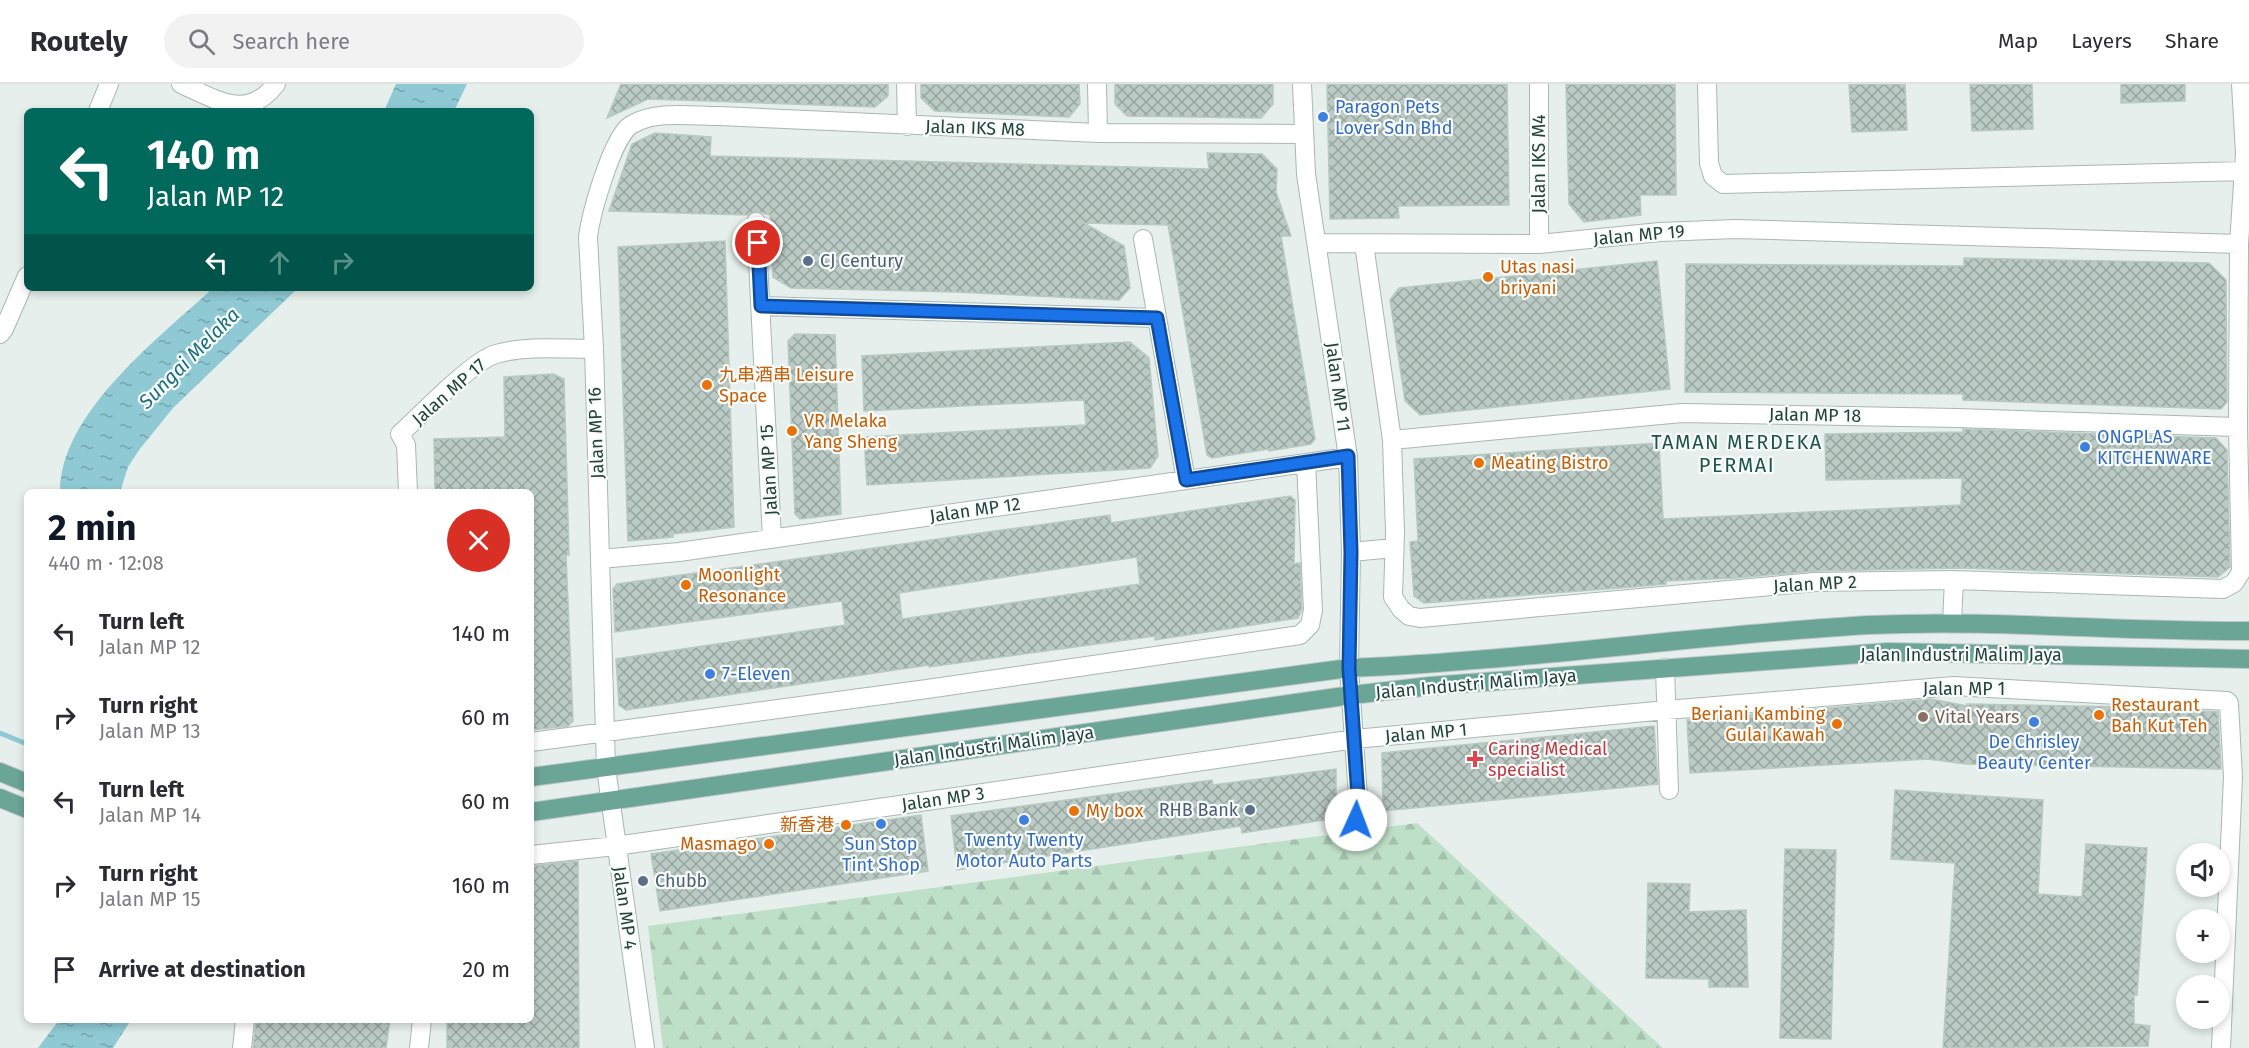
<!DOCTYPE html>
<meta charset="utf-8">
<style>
body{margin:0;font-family:"Fira Sans","Noto Sans SC",sans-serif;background:#f2f2f3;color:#2b2b33;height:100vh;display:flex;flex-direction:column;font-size:22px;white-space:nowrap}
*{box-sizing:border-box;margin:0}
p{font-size:20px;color:#7c7c81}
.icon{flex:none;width:33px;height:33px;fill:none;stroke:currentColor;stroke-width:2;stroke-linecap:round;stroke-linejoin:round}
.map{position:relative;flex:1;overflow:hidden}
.sheet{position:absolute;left:24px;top:405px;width:510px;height:534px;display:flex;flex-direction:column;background:#fff;border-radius:9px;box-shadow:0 3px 9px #0003}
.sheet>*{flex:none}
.hud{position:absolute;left:24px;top:24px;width:510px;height:183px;border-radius:9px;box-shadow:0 3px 9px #0003;background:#00695c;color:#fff;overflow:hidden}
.controls{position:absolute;left:2176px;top:759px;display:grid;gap:12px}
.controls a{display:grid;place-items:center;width:54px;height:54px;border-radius:50%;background:#fff;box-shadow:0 3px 9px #0003;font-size:30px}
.pin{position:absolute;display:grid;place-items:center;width:51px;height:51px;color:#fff;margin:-26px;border:3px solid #fff;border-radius:50%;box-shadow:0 2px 6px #0007}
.me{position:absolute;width:66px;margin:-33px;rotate:2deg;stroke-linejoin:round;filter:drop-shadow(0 0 4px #0008)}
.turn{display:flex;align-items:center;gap:21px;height:126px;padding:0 24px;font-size:27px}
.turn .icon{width:78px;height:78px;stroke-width:2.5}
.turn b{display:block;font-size:42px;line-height:51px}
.lanes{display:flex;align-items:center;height:57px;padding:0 24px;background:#0003;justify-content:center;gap:30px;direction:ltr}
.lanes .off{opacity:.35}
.round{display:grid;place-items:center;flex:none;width:63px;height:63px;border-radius:32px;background:#f2f2f3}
.head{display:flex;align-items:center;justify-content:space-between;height:102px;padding:0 24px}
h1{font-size:36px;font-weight:700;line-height:45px;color:#111827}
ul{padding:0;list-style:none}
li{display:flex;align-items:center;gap:18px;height:84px;padding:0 24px}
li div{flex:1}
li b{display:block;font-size:22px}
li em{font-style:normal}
header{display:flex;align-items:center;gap:36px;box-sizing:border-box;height:84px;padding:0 30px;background:#fff;border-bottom:2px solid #e1e1e2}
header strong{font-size:28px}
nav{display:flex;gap:33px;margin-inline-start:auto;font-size:21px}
.search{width:420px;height:54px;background:#f2f2f3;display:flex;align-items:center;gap:15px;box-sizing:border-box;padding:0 21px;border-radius:33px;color:#7c7c81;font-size:22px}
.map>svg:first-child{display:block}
</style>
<header>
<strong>Routely</strong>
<div class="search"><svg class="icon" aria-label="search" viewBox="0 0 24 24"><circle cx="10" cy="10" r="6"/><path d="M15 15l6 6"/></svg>Search here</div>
<nav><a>Map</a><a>Layers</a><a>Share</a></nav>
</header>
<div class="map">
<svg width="2249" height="964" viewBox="0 0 2249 964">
<defs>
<pattern id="forest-firs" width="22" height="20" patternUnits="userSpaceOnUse" patternTransform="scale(1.5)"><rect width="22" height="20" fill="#bfe0c8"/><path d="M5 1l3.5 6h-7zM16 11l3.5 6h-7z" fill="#a4c1ad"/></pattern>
<pattern id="water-ripples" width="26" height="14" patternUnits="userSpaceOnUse" patternTransform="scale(1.5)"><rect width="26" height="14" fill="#8ec9d4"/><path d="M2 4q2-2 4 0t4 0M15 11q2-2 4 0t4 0" fill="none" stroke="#74a5ad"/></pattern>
<pattern id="building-cross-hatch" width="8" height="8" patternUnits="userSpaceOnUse" patternTransform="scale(1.5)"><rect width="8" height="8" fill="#bbcac4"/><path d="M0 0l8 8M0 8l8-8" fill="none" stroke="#98a6a0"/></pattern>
</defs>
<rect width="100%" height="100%" fill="#e6efeb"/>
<path fill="url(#forest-firs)" d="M1417,739L1663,964H663L648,842Z"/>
<path fill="url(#water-ripples)" d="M396,0H467L454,27H384Z
M213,204H298L173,324L139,366L128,383L120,408H60C60,329 159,254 213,204Z
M59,936H131L113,964H38Z"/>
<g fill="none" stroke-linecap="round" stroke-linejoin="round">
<path stroke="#8ec9d4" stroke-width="5" d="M0,649L27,660"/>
</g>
<path fill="url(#building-cross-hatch)" stroke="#b8c9c2" stroke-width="1.5" fill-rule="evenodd" d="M621,0H888V12L875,23L648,15L607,34Z
M921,0H1079L1080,20L1069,33L935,27L921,14Z
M1115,0H1273V20L1261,34L1127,32L1115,20Z
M1327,0H1507L1509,121L1398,122L1399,134L1330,135Z
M1566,0H1675L1676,111H1640L1641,131L1584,138L1569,120Z
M1849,0H1905L1907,46L1852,48Z
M1970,0H2032L2033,45L1972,47Z
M2121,0H2185V17L2121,19Z
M655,49L711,53L710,72L1209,85L1207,69L1262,70L1277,85L1276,108L1291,152H1281L1315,355L1311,360L1269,367V365L1212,374L1207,371L1168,141L1084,139L1124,162L1130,204L1119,216L956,208L791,204L773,193L770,131L756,127L748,131L609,127L632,60Z
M725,157L734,443L673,450V453L628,457L618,163Z
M1964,174L2209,179L2226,196L2227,318L2221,325L1963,316V310L1685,308L1686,180L1964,182Z
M1657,177L1670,305L1420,331L1405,317L1390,216L1399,204Z
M795,250L835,251L841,430L800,435L795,430L788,257Z
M1130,258L1149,274L1158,372L1150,384L867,401L864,353L1086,341L1084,316L864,327L862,272Z
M553,290L564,295L569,471H566L573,637L568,642L531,646V408H435L434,355L505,353L504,293Z
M1963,345L2216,354L2227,366L2230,483L2218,493L1960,484L1815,487L1735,494L1666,497V500L1632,503L1424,519L1414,512L1410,458L1418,457L1414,375L1659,359L1663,435L1961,421L1962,394L1826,396L1825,350L1963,348Z
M1290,412L1295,416L1294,480L1300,479L1302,525L1298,534L1155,556V552L929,583V581L626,626L619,621L616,575L845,541L842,517L615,548L613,505L617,500L1110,431L1111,439ZM1137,473L1140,500L902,535L899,509Z
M1931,615L1967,622V620L2129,623L2218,628L2221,685L1966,680L1928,675L1690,689L1687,636Z
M1654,642L1658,700L1383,727L1382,669Z
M1336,685V734L1242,749L1241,742L957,786L951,732L1212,696L1213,701Z
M1895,706L2043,716L2038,810L2082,813L2086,760L2147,764L2137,911H2134V940L2150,942L2148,962L1943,964L1955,779L1891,775Z
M921,731L928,787L660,827L651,770Z
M1785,765L1836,766L1831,955L1780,954Z
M578,777L579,964H447V936H531V782Z
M1648,799L1690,800L1689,828L1746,826L1748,903H1709V895L1646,894Z
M256,936H390L386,964H253Z"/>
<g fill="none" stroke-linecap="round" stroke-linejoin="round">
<defs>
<path id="minor" d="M181,0C216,15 247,38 276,0
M906,0L907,42
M1097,0L1098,49
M1302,0L1306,90L1348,373L1351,468L1349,584L1359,727L1356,736
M1707,0L1709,79L1713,92L1723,100L2245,87
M98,27L109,0
M756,138L772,455
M1143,155L1186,396
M1317,159L1539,160L1660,148L1735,145L2239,160
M1364,160L1392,356L1395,448L1393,513L1401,525L1409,532L1420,534L1815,498L1954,496L2223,505L2234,499L2241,488L2238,343L2239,160L2245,69L2241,0
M1539,160V0
M761,222L1157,234
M0,250L4,245L27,192
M1392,356L1682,329L1957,334L2238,343
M408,408L406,361L400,350C421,331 472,277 496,270C526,261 563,265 594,265
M1351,468L1394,464
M600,475L679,468L1348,373
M1952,539L1954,496
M1665,584L1669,706
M531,658L920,606L1300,551L1310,541L1313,526L1306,379
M531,771L616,762L1355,655L1667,626L1954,602L2227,617L2229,619L2233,693L2221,964
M242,964L245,936
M419,964L422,936
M645,964L606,684L594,265L588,153C591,130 612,53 631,41C655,26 692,32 719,32L1098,49L1303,50"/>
<path id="major" d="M0,688L27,699
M531,693L1349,584C1523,577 1695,551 1869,541C1995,535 2122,548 2249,547
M0,714L27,725
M531,728L1352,611L1430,602L1888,568L2249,575"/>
</defs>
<use href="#minor" stroke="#a8b8b2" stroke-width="20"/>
<use href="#major" stroke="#c2cac8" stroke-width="20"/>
<use href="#minor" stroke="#fff" stroke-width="18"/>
<use href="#major" stroke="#6aa596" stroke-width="18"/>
</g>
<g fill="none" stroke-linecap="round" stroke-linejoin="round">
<defs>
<path id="route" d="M758,159L761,222L1157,234L1186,396L1348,372L1351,468L1349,584L1359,727L1356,736"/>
</defs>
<use href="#route" stroke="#114b97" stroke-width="15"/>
<use href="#route" stroke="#1a73e8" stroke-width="10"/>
</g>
<g fill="#3f7fe0" stroke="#f7fbf9" stroke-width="2">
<circle cx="1323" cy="33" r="6"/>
<circle cx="2085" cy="363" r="6"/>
<circle cx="710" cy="590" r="6"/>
<circle cx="2034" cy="638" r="6"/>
<circle cx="1024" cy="736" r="6"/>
<circle cx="881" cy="740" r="6"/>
</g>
<g fill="#5c6f8a" stroke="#f7fbf9" stroke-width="2">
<circle cx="808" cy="177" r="6"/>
<circle cx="1250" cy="726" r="6"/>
<circle cx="643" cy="797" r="6"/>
</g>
<g fill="#e8710a" stroke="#f7fbf9" stroke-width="2">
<circle cx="1488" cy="193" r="6"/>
<circle cx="707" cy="301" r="6"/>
<circle cx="792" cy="347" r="6"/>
<circle cx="1479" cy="379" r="6"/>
<circle cx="686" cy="501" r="6"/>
<circle cx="2099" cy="631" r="6"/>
<circle cx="1837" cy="640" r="6"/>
<circle cx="1074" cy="727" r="6"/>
<circle cx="846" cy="741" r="6"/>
<circle cx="769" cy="760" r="6"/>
</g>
<circle fill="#8d6e63" stroke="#f7fbf9" stroke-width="2" cx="1923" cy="633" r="6"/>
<path fill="#e0444e" stroke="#f7fbf9" stroke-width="2" d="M1472 666h6v6h6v6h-6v6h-6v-6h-6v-6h6z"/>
<g text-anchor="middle" stroke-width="4.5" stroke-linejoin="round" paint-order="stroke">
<g font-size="18" fill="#366cbe" stroke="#f7fbf9" text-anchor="start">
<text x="1335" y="29">Paragon Pets<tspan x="1335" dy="21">Lover Sdn Bhd</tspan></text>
<text x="2097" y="359">ONGPLAS<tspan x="2097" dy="21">KITCHENWARE</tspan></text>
<text x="722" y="596">7-Eleven</text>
<text x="2034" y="664" text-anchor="middle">De Chrisley<tspan x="2034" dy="21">Beauty Center</tspan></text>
<text x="1024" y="762" text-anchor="middle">Twenty Twenty<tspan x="1024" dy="21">Motor Auto Parts</tspan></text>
<text x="881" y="766" text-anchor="middle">Sun Stop<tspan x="881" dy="21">Tint Shop</tspan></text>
</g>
<g font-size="18" fill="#24423a" stroke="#f7fbf9">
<text transform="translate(975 44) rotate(2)" y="6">Jalan IKS M8</text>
<text transform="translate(1539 80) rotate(-90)" y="6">Jalan IKS M4</text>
<text transform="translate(1639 151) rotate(-5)" y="6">Jalan MP 19</text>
<text transform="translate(1338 303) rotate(82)" y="6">Jalan MP 11</text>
<text transform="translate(449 308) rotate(-41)" y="6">Jalan MP 17</text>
<text transform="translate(1815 331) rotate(1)" y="6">Jalan MP 18</text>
<text transform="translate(596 349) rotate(-92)" y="6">Jalan MP 16</text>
<text transform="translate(769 386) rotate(-93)" y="6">Jalan MP 15</text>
<text transform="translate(975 426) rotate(-8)" y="6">Jalan MP 12</text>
<text transform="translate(1815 500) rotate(-3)" y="6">Jalan MP 2</text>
<text x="1961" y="577">Jalan Industri Malim Jaya</text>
<text transform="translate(1476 600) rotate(-5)" y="6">Jalan Industri Malim Jaya</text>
<text x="1964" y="611">Jalan MP 1</text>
<text transform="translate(1426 649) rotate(-5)" y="6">Jalan MP 1</text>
<text transform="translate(994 662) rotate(-8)" y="6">Jalan Industri Malim Jaya</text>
<text transform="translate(943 715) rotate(-8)" y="6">Jalan MP 3</text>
<text transform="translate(625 824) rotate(82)" y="6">Jalan MP 4</text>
</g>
<g font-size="18" fill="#4e5e75" stroke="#f7fbf9" text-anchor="start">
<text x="820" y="183">CJ Century</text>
<text x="1238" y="732" text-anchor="end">RHB Bank</text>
<text x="655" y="803">Chubb</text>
</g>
<g font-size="18" fill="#c56008" stroke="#f7fbf9" text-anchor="start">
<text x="1500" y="189">Utas nasi<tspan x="1500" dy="21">briyani</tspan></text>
<text x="719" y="297">九串酒串 Leisure<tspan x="719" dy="21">Space</tspan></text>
<text x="804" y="343">VR Melaka<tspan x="804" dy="21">Yang Sheng</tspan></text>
<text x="1491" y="385">Meating Bistro</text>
<text x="698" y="497">Moonlight<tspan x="698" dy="21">Resonance</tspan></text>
<text x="2111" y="627">Restaurant<tspan x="2111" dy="21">Bah Kut Teh</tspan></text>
<text x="1825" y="636" text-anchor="end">Beriani Kambing<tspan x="1825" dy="21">Gulai Kawah</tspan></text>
<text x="1086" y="733">My box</text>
<text x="834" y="747" text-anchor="end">新香港</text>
<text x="757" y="766" text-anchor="end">Masmago</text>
</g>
<g font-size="18" fill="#785e54" stroke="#f7fbf9" text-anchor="start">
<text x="1935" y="639">Vital Years</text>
</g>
<g font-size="18" fill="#be3a42" stroke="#f7fbf9" text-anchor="start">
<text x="1488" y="671">Caring Medical<tspan x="1488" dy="21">specialist</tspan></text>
</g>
<g font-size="20" font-style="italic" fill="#1c6f80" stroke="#f7fbf9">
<text transform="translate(189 274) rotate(-45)" y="7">Sungai Melaka</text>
</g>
<g font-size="20" letter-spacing="1.5" fill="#1f5548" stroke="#f7fbf9">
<text x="1737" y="365">TAMAN MERDEKA<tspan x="1737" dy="23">PERMAI</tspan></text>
</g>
</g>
</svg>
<div class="controls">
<a><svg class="icon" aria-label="sound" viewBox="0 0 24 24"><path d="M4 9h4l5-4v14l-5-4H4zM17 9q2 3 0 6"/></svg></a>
<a>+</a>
<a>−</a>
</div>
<div class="pin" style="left:758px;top:159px;background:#d93025"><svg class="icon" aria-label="arrive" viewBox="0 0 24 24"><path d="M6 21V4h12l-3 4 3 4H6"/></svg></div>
<svg class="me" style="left:1356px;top:736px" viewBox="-20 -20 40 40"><circle r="19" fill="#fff"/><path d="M0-13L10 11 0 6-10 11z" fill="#1a73e8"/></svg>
<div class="hud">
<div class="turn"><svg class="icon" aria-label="left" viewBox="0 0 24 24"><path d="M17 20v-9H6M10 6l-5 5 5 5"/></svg><div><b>140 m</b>Jalan MP 12</div></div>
<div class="lanes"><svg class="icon" aria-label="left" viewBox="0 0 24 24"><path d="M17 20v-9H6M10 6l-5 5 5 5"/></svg><svg class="icon off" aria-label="ahead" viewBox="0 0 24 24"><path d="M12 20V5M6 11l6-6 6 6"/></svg><svg class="icon off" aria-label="right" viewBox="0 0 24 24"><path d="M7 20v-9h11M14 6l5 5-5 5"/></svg></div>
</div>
<section class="sheet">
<div class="head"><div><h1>2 min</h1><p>440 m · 12:08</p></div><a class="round" style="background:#d93025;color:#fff"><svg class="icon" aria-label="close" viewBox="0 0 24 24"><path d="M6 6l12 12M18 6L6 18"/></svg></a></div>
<ul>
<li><svg class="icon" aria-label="left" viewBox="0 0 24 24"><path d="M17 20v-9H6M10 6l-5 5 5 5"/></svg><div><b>Turn left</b><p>Jalan MP 12</p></div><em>140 m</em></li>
<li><svg class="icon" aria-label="right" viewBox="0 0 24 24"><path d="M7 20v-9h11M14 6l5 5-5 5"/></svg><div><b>Turn right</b><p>Jalan MP 13</p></div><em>60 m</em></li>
<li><svg class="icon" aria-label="left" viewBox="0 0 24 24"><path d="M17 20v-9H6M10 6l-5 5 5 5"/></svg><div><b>Turn left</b><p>Jalan MP 14</p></div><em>60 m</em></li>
<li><svg class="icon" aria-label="right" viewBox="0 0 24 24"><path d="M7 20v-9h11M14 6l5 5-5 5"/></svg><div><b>Turn right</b><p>Jalan MP 15</p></div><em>160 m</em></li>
<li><svg class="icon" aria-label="arrive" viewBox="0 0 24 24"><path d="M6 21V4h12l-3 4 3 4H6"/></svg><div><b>Arrive at destination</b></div><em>20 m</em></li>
</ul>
</section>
</div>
